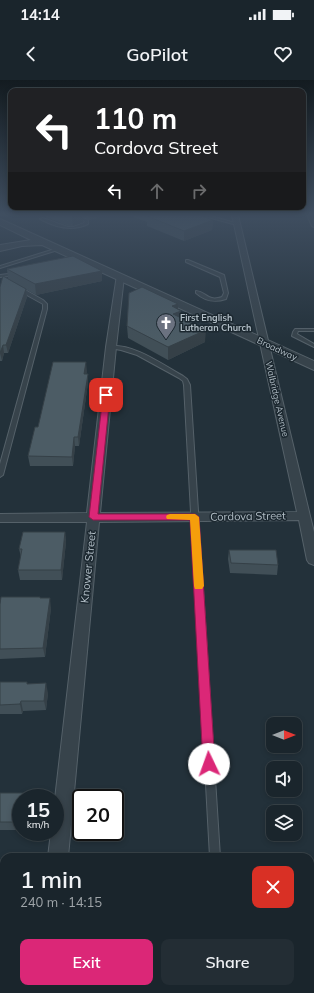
<!DOCTYPE html>
<meta charset="utf-8">
<style>
body{margin:0;font-family:Mulish,sans-serif;background:#232d34;color:#f1f3f6;height:100vh;display:flex;flex-direction:column;font-size:15px;white-space:nowrap}
*{box-sizing:border-box;margin:0}
p{font-size:13px;color:#9fa5a9}
.icon{flex:none;width:22px;height:22px;fill:none;stroke:currentColor;stroke-width:2;stroke-linecap:round;stroke-linejoin:round}
.map{position:relative;flex:1;overflow:hidden}
.drawer{position:absolute;left:0px;top:773px;width:314px;height:140px;display:flex;flex-direction:column;background:#1a252c;border-radius:12px 12px 0 0;box-shadow:0 2px 6px #0003,0 0 0 1px #384248}
.drawer>*{flex:none}
.hud{position:absolute;left:8px;top:8px;width:298px;height:122px;border-radius:8px;box-shadow:0 2px 6px #0003,0 0 0 1px #384248;background:#202124;color:#fff;overflow:hidden}
.needle{width:26px;rotate:90deg}
.controls{position:absolute;left:266px;top:637px;display:grid;gap:8px}
.controls a{display:grid;place-items:center;width:36px;height:36px;border-radius:8px;background:#1a252c;box-shadow:0 2px 6px #0003,0 0 0 1px #384248;font-size:20px}
.speed{position:absolute;left:12px;top:709px;display:flex;gap:8px;font-size:20px;font-weight:700;text-align:center}
.speed>*{display:grid;place-content:center;width:52px;height:52px;border-radius:50%;background:#1a252c;box-shadow:0 2px 6px #0003,0 0 0 1px #384248;line-height:1}
.speed small{font-size:10px;font-weight:400}
.speed .limit{border:2px solid #111;border-radius:6px;background:#fff;color:#111}
.pin{position:absolute;display:grid;place-items:center;width:34px;height:34px;color:#fff;margin:-17px;border-radius:8px;box-shadow:0 2px 6px #0006}
.me{position:absolute;width:44px;margin:-22px;rotate:357deg;stroke-linejoin:round;filter:drop-shadow(0 0 3px #0008)}
.turn{display:flex;align-items:center;gap:14px;height:84px;padding:0 20px;font-size:18px}
.turn .icon{width:52px;height:52px;stroke-width:2.5}
.turn b{display:block;font-size:28px;line-height:34px}
.lanes{display:flex;align-items:center;height:38px;padding:0 20px;background:#0003;justify-content:center;gap:20px;direction:ltr}
.lanes .off{opacity:.35}
.round{display:grid;place-items:center;flex:none;width:42px;height:42px;border-radius:8px;background:#232d34}
.summary{display:flex;align-items:center;justify-content:space-between;height:68px;padding:0 20px}
h1{font-size:24px;font-weight:600;line-height:30px}
.cta{display:flex;gap:8px;margin-top:auto;padding:8px 20px}
.cta a{flex:1;height:46px;border-radius:8px;background:#db2777;color:#fff;font-size:16px;font-weight:600;line-height:46px;text-align:center}
.cta a+a{background:#232d34;color:#f1f3f6}
.status{display:flex;justify-content:space-between;align-items:center;height:28px;padding:0 20px;background:#1a252c;direction:ltr}
.status svg{height:11px;fill:currentColor}
header{display:flex;justify-content:space-between;align-items:center;height:52px;padding:0 20px;background:#1a252c;font-size:18px;font-weight:600}
.map>svg:first-child{display:block}
</style>
<div class="status"><b>14:14</b><svg viewBox="0 0 49 12"><path d="M0 12V9h3v3zM5 12V6h3v6zM10 12V3h3v9zM15 12V0h3v12zM26 1h20v11H26zM47 4h2v5h-2z"/></svg></div>
<header><svg class="icon" aria-label="back" viewBox="0 0 24 24"><path d="M15 5l-7 7 7 7"/></svg>GoPilot<svg class="icon" aria-label="heart" viewBox="0 0 24 24"><path d="M12 20l-8-8c-3-5 5-10 8-4 3-6 11-1 8 4z"/></svg></header>
<div class="map">
<svg width="314" height="913" viewBox="0 0 314 913">
<rect width="100%" height="100%" fill="#23313a"/>
<g fill="none" stroke-linecap="round" stroke-linejoin="round">
<defs>
<path id="service" d="M70,135H76L88,140V144C72,152 55,147 40,139L43,138L68,147H73L84,143L85,141Z
M200,135H207L239,144L237,145Z
M307,135H311L314,142V147L312,146Z
M58,168L61,169L0,188V186Z
M186,180H188L224,195L228,213L226,219C214,223 205,221 196,213V211C207,212 207,222 222,217L224,213L220,197L186,182Z
M16,193L18,194L17,195L0,197V195Z
M16,207H20L43,220L47,224V229L3,395L0,397V384L43,229V224L16,209Z
M295,249H314V251H298L297,254L314,264V267L292,256L293,252Z
M109,266C135,264 161,284 183,296L187,299L190,305L220,777H210L184,305L183,301L179,298L137,275L121,270L109,268Z
M216,909H228V913H216Z"/>
<path id="minor" d="M232,135H238L310,436L314,452V485L309,483L307,480L299,440L99,442L68,777H48L51,752H55V719L87,442H0V434L87,433L106,267L117,195H120L124,197L116,267L100,433L297,432Z
M34,909H56L55,913H33Z"/>
<path id="tertiary" d="M0,139L314,281V290L42,165L22,166L0,171V165L31,160L0,145Z"/>
</defs>
<use href="#service" stroke="#556169" stroke-width="2"/>
<use href="#minor" stroke="#556169" stroke-width="2"/>
<use href="#tertiary" stroke="#556169" stroke-width="2"/>
<use href="#service" fill="#37434b" fill-rule="evenodd"/>
<use href="#minor" fill="#37434b" fill-rule="evenodd"/>
<use href="#tertiary" fill="#37434b" fill-rule="evenodd"/>
</g>
<path fill="#414f57" d="M44,135H106L90,140L83,137V142L73,146H68L44,136Z
M129,135H205V137L213,140L212,150L184,161L147,146V142Z
M7,189L102,191V201L36,215L8,199Z
M0,207L26,209L27,217L8,273H4L2,281H0Z
M178,229L181,231V238L205,262L168,280L128,258L127,246Z
M87,291L86,294L88,303L79,366H75L73,386H30L28,376L38,347Z
M65,452L66,462L62,500H20L18,490L21,477L19,469Z
M229,470L278,485L277,495L230,493L228,479Z
M40,517V518L51,528L45,577L0,579V524Z
M0,602H27V604L48,613L46,630L23,631L22,634H0Z
M0,713L21,718V750H0Z
M269,909H310L314,913H269Z"/>
<path fill="#354047" d="M73,135H82L83,142L73,146L72,136Z
M89,135H106L90,140Z
M213,140L212,150L184,161V151Z
M102,191V201L36,215L35,204Z
M26,209L27,217L8,273L6,265Z
M178,224V232L181,231V243L173,246L172,226Z
M206,250L205,262L168,280V267Z
M3,265L4,273L2,281L0,273Z
M86,282L87,291L85,303L84,294Z
M88,294V303L79,366L78,357Z
M74,357L75,366L73,386L72,377Z
M65,452L66,462L62,500L61,490Z
M50,518L51,528L45,577L43,568Z
M46,603L48,613L46,630L44,621Z
M21,621L23,631L22,634L20,624Z
M4,837V866L0,894V864Z
M1,893L4,900L2,913H0Z"/>
<path fill="#4c5c65" stroke="#354047" d="M147,135H199L213,140L184,151L147,136Z
M73,176L102,191L35,204L7,189Z
M3,196L26,209L6,265H3L0,273V207Z
M142,207L178,224L172,226L181,231L173,234L206,250L168,267L127,246L129,213Z
M53,282H86L84,294H88L78,357H74L72,377L28,376L35,347H38Z
M23,452H65L61,490H18L22,469H19Z
M229,470H276L278,485L231,483Z
M1,517H40V518H50L43,568L0,569V524Z
M0,602H27V604L46,603L44,621H21L20,624L0,625Z
M0,713H28L27,718H21V742H0Z
M0,798H4V837L0,864Z
M310,809H314V913H272V909H310Z
M94,909H147V913H93Z"/>
<linearGradient id="sky" x2="0" y2="1"><stop stop-color="#131b20"/><stop offset="0.51" stop-color="#3f4e60"/><stop offset="1" stop-color="#3f4e60" stop-opacity="0"/></linearGradient>
<rect width="314" height="263" fill="url(#sky)"/>
<path fill="#db2777" stroke="#8e194d" d="M106,312L110,315L98,434H195L199,437L215,684L213,688L209,689L205,688L203,684L190,440H93L89,437L103,315Z"/>
<path fill="#f59e0b" d="M170,434H195L199,437L204,506L202,509H195L194,506L190,440L167,439L166,437L167,435Z"/>
<defs>
<symbol id="church-pin" viewBox="-11 -11 22 30"><path d="M0 17L-7.5 6A9.5 9.5 0 1 1 7.5 6Z" fill="#6b7280" stroke="#1c2830"/><path d="M-1.2-6h2.4v3.5h3.3v2.4h-3.3V6h-2.4V-.1h-3.3v-2.4h3.3Z" fill="#fff"/></symbol>
</defs>
<g fill-rule="evenodd">
<use href="#church-pin" x="155" y="232" width="22" height="30"/>
</g>
<g text-anchor="middle" stroke-width="3" stroke-linejoin="round" paint-order="stroke">
<g font-size="9" font-weight="bold" fill="#b2bec6" stroke="#1c2830" text-anchor="start">
<text x="180" y="241">First English<tspan x="180" dy="10">Lutheran Church</tspan></text>
</g>
<g font-size="9" fill="#b2bec6" stroke="#1c2830">
<text transform="translate(277 269) rotate(25)" y="3">Broadway</text>
<text transform="translate(277 319) rotate(77)" y="3">Walbridge Avenue</text>
</g>
<g font-size="11" fill="#b2bec6" stroke="#1c2830">
<text transform="translate(248 436) rotate(-1)" y="4">Cordova Street</text>
<text transform="translate(88 487) rotate(-84)" y="4">Knower Street</text>
</g>
</g>
</svg>
<div class="controls">
<a><svg class="needle" viewBox="-14 -14 28 28"><path d="M0-13l5 13h-10z" fill="#e53935"/><path d="M0 13l5-13h-10z" fill="#9fa5a9"/></svg></a>
<a><svg class="icon" aria-label="sound" viewBox="0 0 24 24"><path d="M4 9h4l5-4v14l-5-4H4zM17 9q2 3 0 6"/></svg></a>
<a><svg class="icon" aria-label="layers" viewBox="0 0 24 24"><path d="M12 4l9 5-9 5-9-5zM3 14l9 5 9-5"/></svg></a>
</div>
<div class="speed"><div>15<small>km/h</small></div><div class="limit">20</div></div>
<div class="pin" style="left:106px;top:315px;background:#d93025"><svg class="icon" aria-label="arrive" viewBox="0 0 24 24"><path d="M6 21V4h12l-3 4 3 4H6"/></svg></div>
<svg class="me" style="left:209px;top:684px" viewBox="-20 -20 40 40"><circle r="19" fill="#fff"/><path d="M0-13L10 11 0 6-10 11z" fill="#db2777"/></svg>
<div class="hud">
<div class="turn"><svg class="icon" aria-label="left" viewBox="0 0 24 24"><path d="M17 20v-9H6M10 6l-5 5 5 5"/></svg><div><b>110 m</b>Cordova Street</div></div>
<div class="lanes"><svg class="icon" aria-label="left" viewBox="0 0 24 24"><path d="M17 20v-9H6M10 6l-5 5 5 5"/></svg><svg class="icon off" aria-label="ahead" viewBox="0 0 24 24"><path d="M12 20V5M6 11l6-6 6 6"/></svg><svg class="icon off" aria-label="right" viewBox="0 0 24 24"><path d="M7 20v-9h11M14 6l5 5-5 5"/></svg></div>
</div>
<section class="drawer">
<div class="summary"><div><h1>1 min</h1><p>240 m · 14:15</p></div><a class="round" style="background:#d93025;color:#fff"><svg class="icon" aria-label="close" viewBox="0 0 24 24"><path d="M6 6l12 12M18 6L6 18"/></svg></a></div>
<div class="cta"><a>Exit</a><a>Share</a></div>
</section>
</div>
